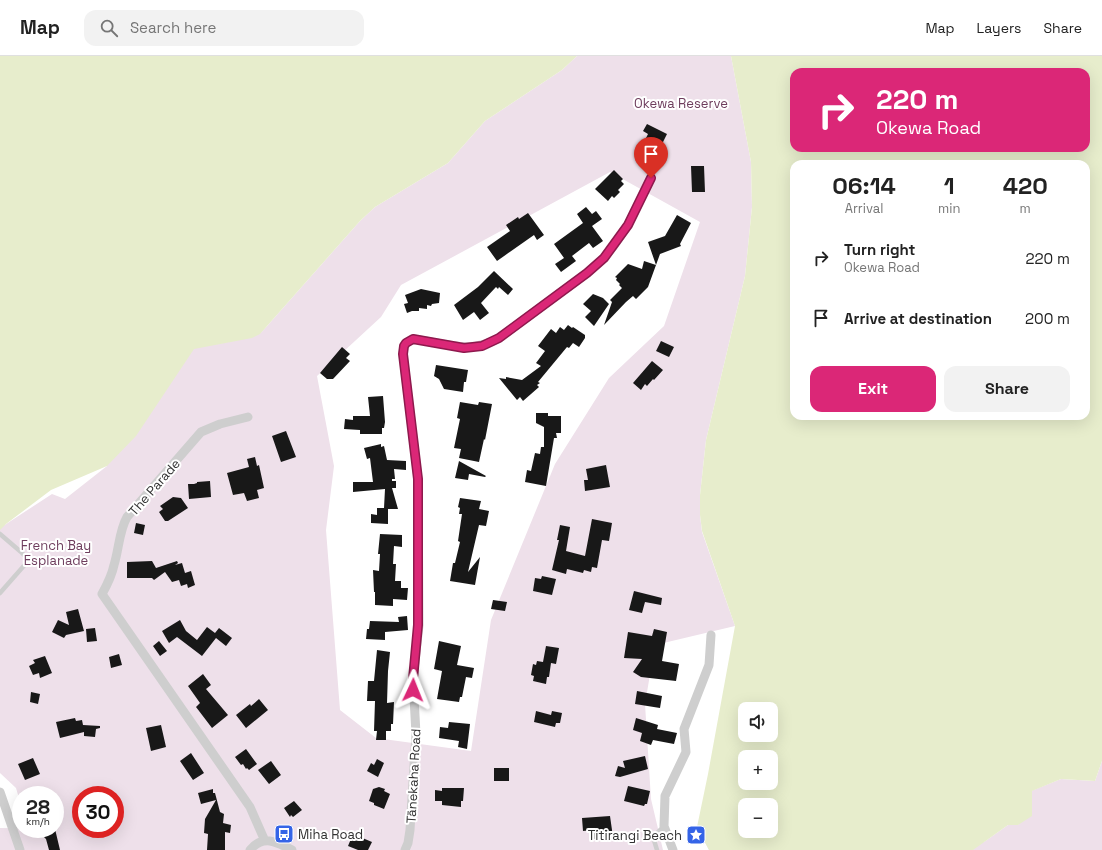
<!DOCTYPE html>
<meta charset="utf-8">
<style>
body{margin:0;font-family:"Space Grotesk",sans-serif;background:#f2f2f2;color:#222;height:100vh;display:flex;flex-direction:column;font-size:15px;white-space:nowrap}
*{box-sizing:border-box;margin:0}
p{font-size:13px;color:#767676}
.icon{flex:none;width:22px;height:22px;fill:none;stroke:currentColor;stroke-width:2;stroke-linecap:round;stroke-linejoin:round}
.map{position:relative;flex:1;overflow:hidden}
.details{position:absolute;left:790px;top:104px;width:300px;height:260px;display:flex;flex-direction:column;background:#fff;border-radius:12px;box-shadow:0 4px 16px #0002}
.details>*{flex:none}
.top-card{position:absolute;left:790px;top:12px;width:300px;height:84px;border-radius:12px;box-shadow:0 4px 16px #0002;background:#db2777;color:#fff;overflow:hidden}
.buttons{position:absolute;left:738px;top:646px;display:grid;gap:8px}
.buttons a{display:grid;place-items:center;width:40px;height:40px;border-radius:8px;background:#fff;box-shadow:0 4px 16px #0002;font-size:20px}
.speed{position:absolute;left:12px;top:730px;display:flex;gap:8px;font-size:20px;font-weight:700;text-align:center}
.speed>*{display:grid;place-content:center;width:52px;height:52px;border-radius:50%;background:#fff;box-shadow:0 4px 16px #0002;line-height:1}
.speed small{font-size:10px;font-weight:400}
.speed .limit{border:6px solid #d22;background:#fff;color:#111}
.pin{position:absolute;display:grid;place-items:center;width:34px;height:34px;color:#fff;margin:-41px -17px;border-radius:50% 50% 50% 0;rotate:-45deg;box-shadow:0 0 4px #0007}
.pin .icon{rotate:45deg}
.me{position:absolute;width:44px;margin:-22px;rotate:2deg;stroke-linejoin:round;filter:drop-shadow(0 0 3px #0008)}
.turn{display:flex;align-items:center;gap:14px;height:84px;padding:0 20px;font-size:18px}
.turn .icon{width:52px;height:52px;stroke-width:2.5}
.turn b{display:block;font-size:28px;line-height:34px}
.eta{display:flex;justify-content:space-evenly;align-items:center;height:68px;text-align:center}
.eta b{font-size:24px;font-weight:700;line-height:28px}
.cta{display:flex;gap:8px;margin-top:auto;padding:8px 20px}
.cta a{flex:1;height:46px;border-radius:12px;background:#db2777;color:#fff;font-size:16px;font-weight:700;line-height:46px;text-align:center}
.cta a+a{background:#f2f2f2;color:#222}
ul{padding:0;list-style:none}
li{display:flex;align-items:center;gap:12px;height:60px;padding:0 20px}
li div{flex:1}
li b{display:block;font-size:15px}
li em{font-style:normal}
header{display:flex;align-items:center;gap:24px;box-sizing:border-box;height:56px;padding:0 20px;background:#fff;border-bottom:1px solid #e0e0e0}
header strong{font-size:19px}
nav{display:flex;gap:22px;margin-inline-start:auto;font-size:14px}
.search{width:280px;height:36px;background:#f2f2f2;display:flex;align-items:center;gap:10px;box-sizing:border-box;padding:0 14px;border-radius:12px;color:#767676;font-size:15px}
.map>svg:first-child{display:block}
</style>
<header>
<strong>Map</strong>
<div class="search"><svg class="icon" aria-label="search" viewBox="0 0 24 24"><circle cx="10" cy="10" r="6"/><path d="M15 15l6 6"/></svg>Search here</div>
<nav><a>Map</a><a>Layers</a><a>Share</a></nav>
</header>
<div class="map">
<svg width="1102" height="794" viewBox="0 0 1102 794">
<rect width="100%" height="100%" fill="#fff"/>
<path fill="#eee0ea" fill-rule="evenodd" d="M577,0H731L751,106L752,151L745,220L706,384L700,439V459L702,476L735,570L655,589L645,648L651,743L663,794H0V772L55,773V739H21V749L16,732L0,717V472L52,438L65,443L107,410L0,299L405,95L260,278L360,165L375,151L448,107L485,65L562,14ZM610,116L700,166L664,270L609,322L555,408L491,564L471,695L376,682L340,654L326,474L334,410L317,320L381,261L401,229ZM81,739H115V773H81Z
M1102,705V794H709L697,771L745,727H771L984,786L1008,769H1018L1031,735L1061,723L1095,725ZM745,749H771V775H745Z"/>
<path fill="#e7edcc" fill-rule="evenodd" d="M0,0H577L562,14L485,65L448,107L375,151L360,165L260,278L252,282L194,293L136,380L107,410L51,434L6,468L0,474Z
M731,0H1102V705L1095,725L1061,723L1032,735V760L1018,769H1008L973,794H709L697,771L708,718L735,570L702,475L700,459V439L706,384L745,220L752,151L751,106ZM794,16H1086V92H794ZM794,108H1086V360H794ZM745,653H771V679H745ZM745,701H771V727H745ZM745,749H771V775H745Z"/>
<path fill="#181818" d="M647,68L667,78L658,96L643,88L648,78L643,75Z
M691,110H704L705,136H692Z
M614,114L623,123L621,125L624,128L618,134L620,136L614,142L612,140L608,145L595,133Z
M586,151L592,158L596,155L602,163L592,170L603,185L593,192L589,187L572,200L576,205L561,216L555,208L564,202L554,188L583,167L577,158Z
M528,157L544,179L537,184L534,179L497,205L487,191L510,175L506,169L518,161L519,163Z
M677,159L691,167L680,188L681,190L660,198L648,231L636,243L633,240L626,246L604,269L612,246L610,244L622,232L619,229L620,228L616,224L617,222L615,221L628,208L642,213L644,205L656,209L648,186L665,180Z
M494,215L513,233L508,239L499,231L498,233L496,231L481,247L489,257L480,264L474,256L463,264L454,249L478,231Z
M421,233L440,237L439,247L432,248L431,250L427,249V253L419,252V255H412L407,257L404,248L408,247L405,239Z
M593,238L603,242L609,248L594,270L585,261L591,255L583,248Z
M568,269L572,272L573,271L585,279V282L579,291L573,287L569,292L567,291L538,326L540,327L537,329L539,331L523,345L520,341L517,344L499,322L506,323V321L522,324L541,310L536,307L545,295L538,290L551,273L556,277L560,271L564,274Z
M661,285L674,291L669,301L656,295Z
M342,291L350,298L346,302L350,305L333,323H327L320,317Z
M652,305L663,314L654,324L653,323L647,330L645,328L641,334L633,327Z
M436,309L468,314L466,326H464L463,336L444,333L439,323L434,320Z
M383,340L385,366L384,372H382V378H360V374L344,373L345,363L353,364V360H370L368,341Z
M460,346L478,349L479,346L492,348L485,384L484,383L479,406L459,402L461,393L454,392L460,363L457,362Z
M536,357H548V360H561V377H556L557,382H554L546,430L525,426L527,414L531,415L535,397L540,398L541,391H544V371L536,367Z
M286,375L296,401L281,406L272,380Z
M381,388V391L384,390L387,404L406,405V414L394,413L395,423H392V425H396V432H392L398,453H388V468L371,467V458L377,459V452H384L385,433L353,436V426H373L370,402L367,403L364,392Z
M255,401L257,410L259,409L264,432L257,434L259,442L247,445L244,437L233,439L227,417L249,411L247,403Z
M459,405L486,420L485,421L469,418L468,424L455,422Z
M606,409L610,431L585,435L584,424H588L586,413Z
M210,425L211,441L189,443L188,428H194L197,427V426Z
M173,441L181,442L188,452L168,465H165L159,456L163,453L160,450Z
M460,442L481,445L479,453L489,455L486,470L479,469L468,516L480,501L475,529L450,525L453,507H455L460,486L458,485L462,458H459L460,452L458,451Z
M592,463L612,467L609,485L602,484L597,512L592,511L591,516L584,514L583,517L567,513L566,518L552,514L559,484H557L560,469L570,471L566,495L585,500Z
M136,467L145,469L143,479L134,477Z
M380,478L402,479V491L394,490L393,508H396L395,525H401V532H408L407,544L393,543V550L375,549V536H374L373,514L379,515L380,498H378Z
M152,505L156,512L177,505L178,507L175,509L182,507L185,517L191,515L195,529L188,532L187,528L181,530L179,524L172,526L165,516L154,524L152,522H127V506Z
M542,520L556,523L552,539L533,535L535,522L541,523Z
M634,535L662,542L661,549L645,546L642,557L629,554Z
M493,544L507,546L505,555L491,553Z
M78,553L84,575L66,579L64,582L52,576L58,564L69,569L66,556Z
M407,560L408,574L385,576V584L366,583L367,573H369L370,565L399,566L398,561Z
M180,564L186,575L197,584L207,571L215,577L219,572L232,582L226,590L216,582L202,600L177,581L169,587L162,575Z
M95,572L97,585L87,586L86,573Z
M654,573L667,576L662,605L679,608L676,625L641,621L633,616L642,603L624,602L628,576L652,580Z
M159,585L167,595L160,600L153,590Z
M439,585L461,590L457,609L474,612L472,622L466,621L462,641H460L459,646L437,643L442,615L434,613Z
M546,590L559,592L556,608L551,607L549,621H547L546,628L533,625L534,620L531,619L533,608L536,609L537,605L543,606Z
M377,594L390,596L388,615L387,647L394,646L393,668H391V675H386V684H376L377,675H374L375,645H367L368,625H374Z
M119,598L122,609L111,612L109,601Z
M45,600L52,617L40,622L39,617L33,619L29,610L35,607L33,604Z
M203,618L211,629L206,633L228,659L212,672L196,651L200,647L188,630Z
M637,635L662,640L660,652L635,648Z
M31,636L40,638L38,648L30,646Z
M259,643L268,654L246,672L236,659L250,648L251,650Z
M536,655L551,659L552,655L562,657L560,667H556L555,671L534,666Z
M75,662L76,665L82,664L83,669L100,670V672L96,673L95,681L84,680V676L60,682L56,666Z
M636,662L658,669L657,673L677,677L674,688L653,684L651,689L640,685L642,677L633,674Z
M449,666L470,668L467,693L458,691L459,685L439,682L440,671L448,672Z
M161,669L166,691L151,695L146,672Z
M246,693L257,708L249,714L247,712L246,713L243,708L241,709L235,701Z
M191,697L204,717L193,724L180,705Z
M645,700L648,713L620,721L615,720L618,710L625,712L623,705Z
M33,702L40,718L25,724L18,708Z
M377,703L384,707L378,721L367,715L371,707L374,709Z
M271,705L281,719L269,728L258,714Z
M494,712H509V725H494Z
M628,730L650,735L647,748H645L644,750L624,745Z
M379,731L385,733L384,735L390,738L384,753L374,749V747L369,745L373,733Z
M442,732H464L463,745H461V751L442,749V745H435V734L442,735Z
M213,733V737H215L220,756L224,758L223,767L231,769L230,777L225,776V794H207L208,778L204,777L205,763L216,744L201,748L198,737Z
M294,745L302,754L293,761L291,759L290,761L284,752Z
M610,760L613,781L593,783V774L583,775L582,762Z
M36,773H55L60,794H49L46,783Z
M353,778L372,786L368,794H358L348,790Z"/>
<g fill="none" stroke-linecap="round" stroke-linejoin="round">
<path stroke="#cecece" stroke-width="4.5" d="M0,478L21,496L29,504L0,537
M657,794L653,781L664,770"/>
<path stroke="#cecece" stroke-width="9" d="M248,361L220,368L201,376L127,461C119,475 119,493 114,509C112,519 107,529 102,538L250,751L265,785
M0,736L20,794
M250,794C263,778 277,786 292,794
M405,794L408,787L410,774L416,678L413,623L419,569L418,423L403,298L404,290L406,287L413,283C445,287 469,299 499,282L587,217L604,202L613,191L628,169L651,122
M673,794L664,770L665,740L686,696L684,673L709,609L711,579"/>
</g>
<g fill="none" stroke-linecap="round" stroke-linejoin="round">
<defs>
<path id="route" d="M413,634V623L418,569V423L403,298L404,290L406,287L413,283L464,292L482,290L499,282L587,217L604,202L628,169L651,122"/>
</defs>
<use href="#route" stroke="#8e194d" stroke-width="10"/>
<use href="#route" stroke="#db2777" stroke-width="7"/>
</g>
<defs>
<symbol id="bus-square" viewBox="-11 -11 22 22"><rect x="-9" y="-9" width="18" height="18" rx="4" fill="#3564e7" stroke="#fff"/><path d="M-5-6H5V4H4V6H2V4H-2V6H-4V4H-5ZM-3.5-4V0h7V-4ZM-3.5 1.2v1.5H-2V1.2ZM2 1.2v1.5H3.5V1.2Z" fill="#fff"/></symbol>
<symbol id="sight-square" viewBox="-11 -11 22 22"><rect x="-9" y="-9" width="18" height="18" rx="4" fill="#3564e7" stroke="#fff"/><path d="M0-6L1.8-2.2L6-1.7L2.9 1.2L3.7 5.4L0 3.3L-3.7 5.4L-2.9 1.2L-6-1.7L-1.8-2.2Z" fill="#fff"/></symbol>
</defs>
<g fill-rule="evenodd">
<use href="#bus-square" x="273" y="767" width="22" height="22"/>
<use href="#sight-square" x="685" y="768" width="22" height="22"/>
</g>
<g text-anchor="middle" stroke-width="4" stroke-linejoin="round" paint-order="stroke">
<g font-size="13" fill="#6e3d5d" stroke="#fff">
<text x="681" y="52">Okewa Reserve</text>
<text x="56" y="494">French Bay<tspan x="56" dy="15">Esplanade</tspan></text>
</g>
<g font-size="13" fill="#313131" stroke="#fff">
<text transform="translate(154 431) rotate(-49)" y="5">The Parade</text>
<text transform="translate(413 720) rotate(-87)" y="5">Tānekaha Road</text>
</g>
<g font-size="13" fill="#313131" stroke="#fff" text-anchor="start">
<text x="298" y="783">Miha Road</text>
<text x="682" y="784" text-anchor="end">Titirangi Beach</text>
</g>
</g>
</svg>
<div class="buttons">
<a><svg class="icon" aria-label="sound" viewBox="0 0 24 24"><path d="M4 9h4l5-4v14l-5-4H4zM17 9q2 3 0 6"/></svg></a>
<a>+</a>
<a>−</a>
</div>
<div class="speed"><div>28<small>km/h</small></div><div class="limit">30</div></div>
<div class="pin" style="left:651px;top:122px;background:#d93025"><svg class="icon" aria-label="arrive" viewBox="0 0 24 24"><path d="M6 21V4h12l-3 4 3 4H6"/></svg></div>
<svg class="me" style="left:413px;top:634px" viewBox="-20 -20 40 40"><path d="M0-17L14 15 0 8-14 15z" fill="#db2777" stroke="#fff" stroke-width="4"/></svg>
<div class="top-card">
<div class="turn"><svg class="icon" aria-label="right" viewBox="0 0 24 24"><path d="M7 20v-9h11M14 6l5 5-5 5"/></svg><div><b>220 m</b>Okewa Road</div></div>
</div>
<section class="details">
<div class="eta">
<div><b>06:14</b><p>Arrival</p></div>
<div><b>1</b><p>min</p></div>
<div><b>420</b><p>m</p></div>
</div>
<ul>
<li><svg class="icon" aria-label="right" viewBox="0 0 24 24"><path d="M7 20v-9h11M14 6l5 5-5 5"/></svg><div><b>Turn right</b><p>Okewa Road</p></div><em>220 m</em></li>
<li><svg class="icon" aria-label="arrive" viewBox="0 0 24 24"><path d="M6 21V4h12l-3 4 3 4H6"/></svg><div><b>Arrive at destination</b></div><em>200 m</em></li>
</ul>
<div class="cta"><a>Exit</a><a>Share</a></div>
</section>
</div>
